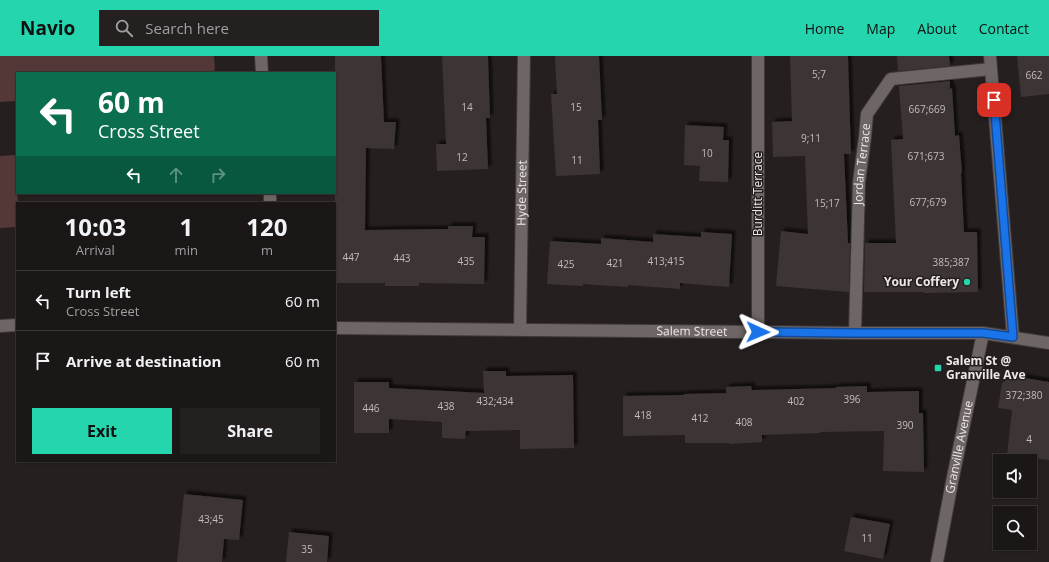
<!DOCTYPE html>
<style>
body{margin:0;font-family:"Open Sans",sans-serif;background:#252020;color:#f1f3f6;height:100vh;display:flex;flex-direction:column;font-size:15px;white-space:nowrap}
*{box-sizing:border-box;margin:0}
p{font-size:13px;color:#a09fa1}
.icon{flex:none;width:22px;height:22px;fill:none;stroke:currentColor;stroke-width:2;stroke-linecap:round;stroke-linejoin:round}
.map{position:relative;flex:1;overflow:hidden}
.side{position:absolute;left:16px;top:146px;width:320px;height:260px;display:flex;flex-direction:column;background:#1c1717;border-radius:0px;box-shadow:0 1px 3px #0004,0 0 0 1px #3a3636}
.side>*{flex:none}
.banner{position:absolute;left:16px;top:16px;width:320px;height:122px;border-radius:0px;box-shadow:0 1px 3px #0004,0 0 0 1px #3a3636;background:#0b6e4f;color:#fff;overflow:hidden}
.controls{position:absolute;left:993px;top:398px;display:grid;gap:8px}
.controls a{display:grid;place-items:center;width:44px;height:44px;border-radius:0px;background:#1c1717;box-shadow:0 1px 3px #0004,0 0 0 1px #3a3636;font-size:20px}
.pin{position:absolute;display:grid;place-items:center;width:34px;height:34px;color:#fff;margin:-17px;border-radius:8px;box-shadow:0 2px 6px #0006}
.me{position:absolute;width:44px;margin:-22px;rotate:91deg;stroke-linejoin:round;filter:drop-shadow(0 0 3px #0008)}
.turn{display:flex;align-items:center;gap:14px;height:84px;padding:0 16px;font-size:18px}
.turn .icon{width:52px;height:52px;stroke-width:2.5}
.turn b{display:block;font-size:28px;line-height:34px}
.lanes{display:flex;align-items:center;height:38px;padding:0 16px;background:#0003;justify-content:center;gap:20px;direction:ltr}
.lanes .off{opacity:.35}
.eta{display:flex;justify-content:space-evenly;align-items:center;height:68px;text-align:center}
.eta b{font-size:24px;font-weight:700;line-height:28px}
.cta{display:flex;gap:8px;margin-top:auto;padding:8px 16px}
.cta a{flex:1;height:46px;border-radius:0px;background:#24d5ae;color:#111;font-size:16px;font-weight:700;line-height:46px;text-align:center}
.cta a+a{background:#252020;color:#f1f3f6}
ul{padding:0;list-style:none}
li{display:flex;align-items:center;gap:12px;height:60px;padding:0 16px;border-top:1px solid #3a3636}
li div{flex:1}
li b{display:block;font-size:15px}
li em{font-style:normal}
header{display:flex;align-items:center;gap:24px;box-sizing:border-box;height:56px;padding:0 20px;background:#24d5ae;color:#111}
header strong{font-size:19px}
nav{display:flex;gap:22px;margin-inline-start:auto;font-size:14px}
.search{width:280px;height:36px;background:#252020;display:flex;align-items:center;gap:10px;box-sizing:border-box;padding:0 14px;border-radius:0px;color:#a09fa1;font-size:15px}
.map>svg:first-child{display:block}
</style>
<header>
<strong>Navio</strong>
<div class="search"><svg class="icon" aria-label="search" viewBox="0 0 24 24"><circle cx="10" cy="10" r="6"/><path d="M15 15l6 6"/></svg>Search here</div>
<nav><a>Home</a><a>Map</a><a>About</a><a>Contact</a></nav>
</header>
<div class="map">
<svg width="1049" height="506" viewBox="0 0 1049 506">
<defs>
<filter id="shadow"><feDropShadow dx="3.5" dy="-3.5" stdDeviation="1" flood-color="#0009"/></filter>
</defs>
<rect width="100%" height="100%" fill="#261f1f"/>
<path fill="#533837" d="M0,0H214L215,13L213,17H17V45L0,46Z
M15,99L18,147H17V171L0,172V100Z"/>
<path fill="#3c3535" filter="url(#shadow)" d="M335,0H381L384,66H396L394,93L366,92L365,174L448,173V170H473L472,181H485L484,228L419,227V230H385V227H335Z
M442,0H488L490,62H486L488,113L437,115L436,88H446Z
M555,0H599L602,64H598L600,118L556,120L551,38H557Z
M790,0H848L851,98H844L848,187H850L849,236L776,230L781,175L808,178L805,100L773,101L772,66L792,65Z
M897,0H949L950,10L898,15Z
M1017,0H1049V38L1021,41Z
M950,25V33L952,32L955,80L959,79L962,117H961L964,176H977L978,236L924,237V236H864L865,187H896L891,84L903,83L899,30Z
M685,69L724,71L723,84H729L728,126L699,125L700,110L684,109Z
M701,176L732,178L729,231L680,227V233L628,229V231L583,228V230L547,228L550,185L601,188V182L653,186V178L701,181Z
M483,315H506V320L573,319L574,392L520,393V374L466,375L465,383L442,382V366L389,363V377H354V326H389V332L484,337Z
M1013,320L1049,326V404L1007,399L1012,354L998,352L1002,327Z
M751,330L752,334L836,332V331L867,330V336L919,335V357H923L924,416L883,415L884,375L820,376V377L762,379V386L729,388V387H685V379L623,380V340L684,339V338L726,337V331Z
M184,438L243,444L239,484L224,483L222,506H177Z
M851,461L890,468L883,503L844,495Z
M289,476L329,480L327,506H286Z"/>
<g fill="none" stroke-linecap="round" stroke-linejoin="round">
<defs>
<g id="street">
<path d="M261,0L262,17"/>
<path d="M758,0V276"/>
<path d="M990,0L1013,281"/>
<path d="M270,137V147"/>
<path id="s1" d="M520,274L524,0"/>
<path id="s2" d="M855,277L859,126L865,81L867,58L891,23L991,13"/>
<path id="s3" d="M937,506L952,426L983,277"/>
</g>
<g id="secondary">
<path d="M0,270L17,269"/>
<path id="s4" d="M335,272L855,277H983L1049,287"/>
</g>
</defs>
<use href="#street" stroke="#403a3a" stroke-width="14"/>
<use href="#secondary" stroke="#403a3a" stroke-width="14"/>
<use href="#street" stroke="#6e6665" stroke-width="12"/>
<use href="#secondary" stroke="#6e6665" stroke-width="12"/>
</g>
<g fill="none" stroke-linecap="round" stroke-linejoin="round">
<defs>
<path id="route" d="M758,276L855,277H983L1013,281L994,44"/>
</defs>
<use href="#route" stroke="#114b97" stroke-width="10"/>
<use href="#route" stroke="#1a73e8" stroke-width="7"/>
</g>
<g fill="#24d5ae" stroke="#261f1f" stroke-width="1.5">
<circle cx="967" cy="226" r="4"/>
<rect x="934" y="308" width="8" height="8" rx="2"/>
</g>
<g text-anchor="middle" stroke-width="3" stroke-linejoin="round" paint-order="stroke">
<g font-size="10" fill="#c2bcbc">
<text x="819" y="22">5;7</text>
<text x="1034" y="23">662</text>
<text x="467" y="55">14</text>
<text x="576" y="55">15</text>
<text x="927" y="57">667;669</text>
<text x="811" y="86">9;11</text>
<text x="707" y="101">10</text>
<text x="926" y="104">671;673</text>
<text x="462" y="105">12</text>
<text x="577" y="108">11</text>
<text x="928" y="150">677;679</text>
<text x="827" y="151">15;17</text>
<text x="351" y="205">447</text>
<text x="402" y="206">443</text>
<text x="466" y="209">435</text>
<text x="666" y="209">413;415</text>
<text x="951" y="210">385;387</text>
<text x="615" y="211">421</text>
<text x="566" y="212">425</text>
<text x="1024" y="343">372;380</text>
<text x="852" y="347">396</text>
<text x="495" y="349">432;434</text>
<text x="796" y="349">402</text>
<text x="446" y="354">438</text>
<text x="371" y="356">446</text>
<text x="643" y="363">418</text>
<text x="700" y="366">412</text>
<text x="744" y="370">408</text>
<text x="905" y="373">390</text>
<text x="1029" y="387">4</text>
<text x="211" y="467">43;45</text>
<text x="867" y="486">11</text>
<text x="307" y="497">35</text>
</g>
<g font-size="12" fill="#eee9e9" stroke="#261f1f">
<text dy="4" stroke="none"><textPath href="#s2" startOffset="169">Jordan Terrace</textPath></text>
<text dy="4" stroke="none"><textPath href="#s1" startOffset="137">Hyde Street</textPath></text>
<text transform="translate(758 138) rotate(-90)" y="4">Burditt Terrace</text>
<text dy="4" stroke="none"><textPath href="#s4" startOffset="357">Salem Street</textPath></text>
<text dy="4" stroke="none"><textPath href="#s3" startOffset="117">Granville Avenue</textPath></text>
</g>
<g font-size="12" font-weight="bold" fill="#eee9e9" stroke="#261f1f" text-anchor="end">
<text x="959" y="230">Your Coffery</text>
<text x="946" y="309" text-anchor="start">Salem St @<tspan x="946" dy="14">Granville Ave</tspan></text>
</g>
</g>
</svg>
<div class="controls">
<a><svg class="icon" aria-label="sound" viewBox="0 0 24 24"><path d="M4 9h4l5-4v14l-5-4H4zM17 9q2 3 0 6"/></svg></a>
<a><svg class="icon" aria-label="search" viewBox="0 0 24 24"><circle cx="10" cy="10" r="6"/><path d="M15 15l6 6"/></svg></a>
</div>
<div class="pin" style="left:994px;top:44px;background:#d93025"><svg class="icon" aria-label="arrive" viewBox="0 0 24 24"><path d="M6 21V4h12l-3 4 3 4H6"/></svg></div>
<svg class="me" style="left:758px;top:276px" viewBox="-20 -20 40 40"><path d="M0-17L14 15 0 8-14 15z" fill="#1a73e8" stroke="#fff" stroke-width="4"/></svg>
<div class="banner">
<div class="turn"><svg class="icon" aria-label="left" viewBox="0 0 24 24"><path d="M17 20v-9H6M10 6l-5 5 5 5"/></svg><div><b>60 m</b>Cross Street</div></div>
<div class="lanes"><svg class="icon" aria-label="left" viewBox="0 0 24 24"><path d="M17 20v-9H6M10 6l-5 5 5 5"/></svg><svg class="icon off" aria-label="ahead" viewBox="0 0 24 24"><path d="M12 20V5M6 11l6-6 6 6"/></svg><svg class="icon off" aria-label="right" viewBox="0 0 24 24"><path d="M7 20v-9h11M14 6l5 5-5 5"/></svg></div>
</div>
<section class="side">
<div class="eta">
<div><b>10:03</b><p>Arrival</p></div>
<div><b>1</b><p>min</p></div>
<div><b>120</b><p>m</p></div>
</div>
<ul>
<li><svg class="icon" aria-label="left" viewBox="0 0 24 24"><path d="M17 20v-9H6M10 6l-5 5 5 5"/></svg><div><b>Turn left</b><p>Cross Street</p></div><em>60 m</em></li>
<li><svg class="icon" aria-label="arrive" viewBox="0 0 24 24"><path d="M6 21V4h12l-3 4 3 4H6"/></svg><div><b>Arrive at destination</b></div><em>60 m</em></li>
</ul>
<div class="cta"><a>Exit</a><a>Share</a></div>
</section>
</div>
